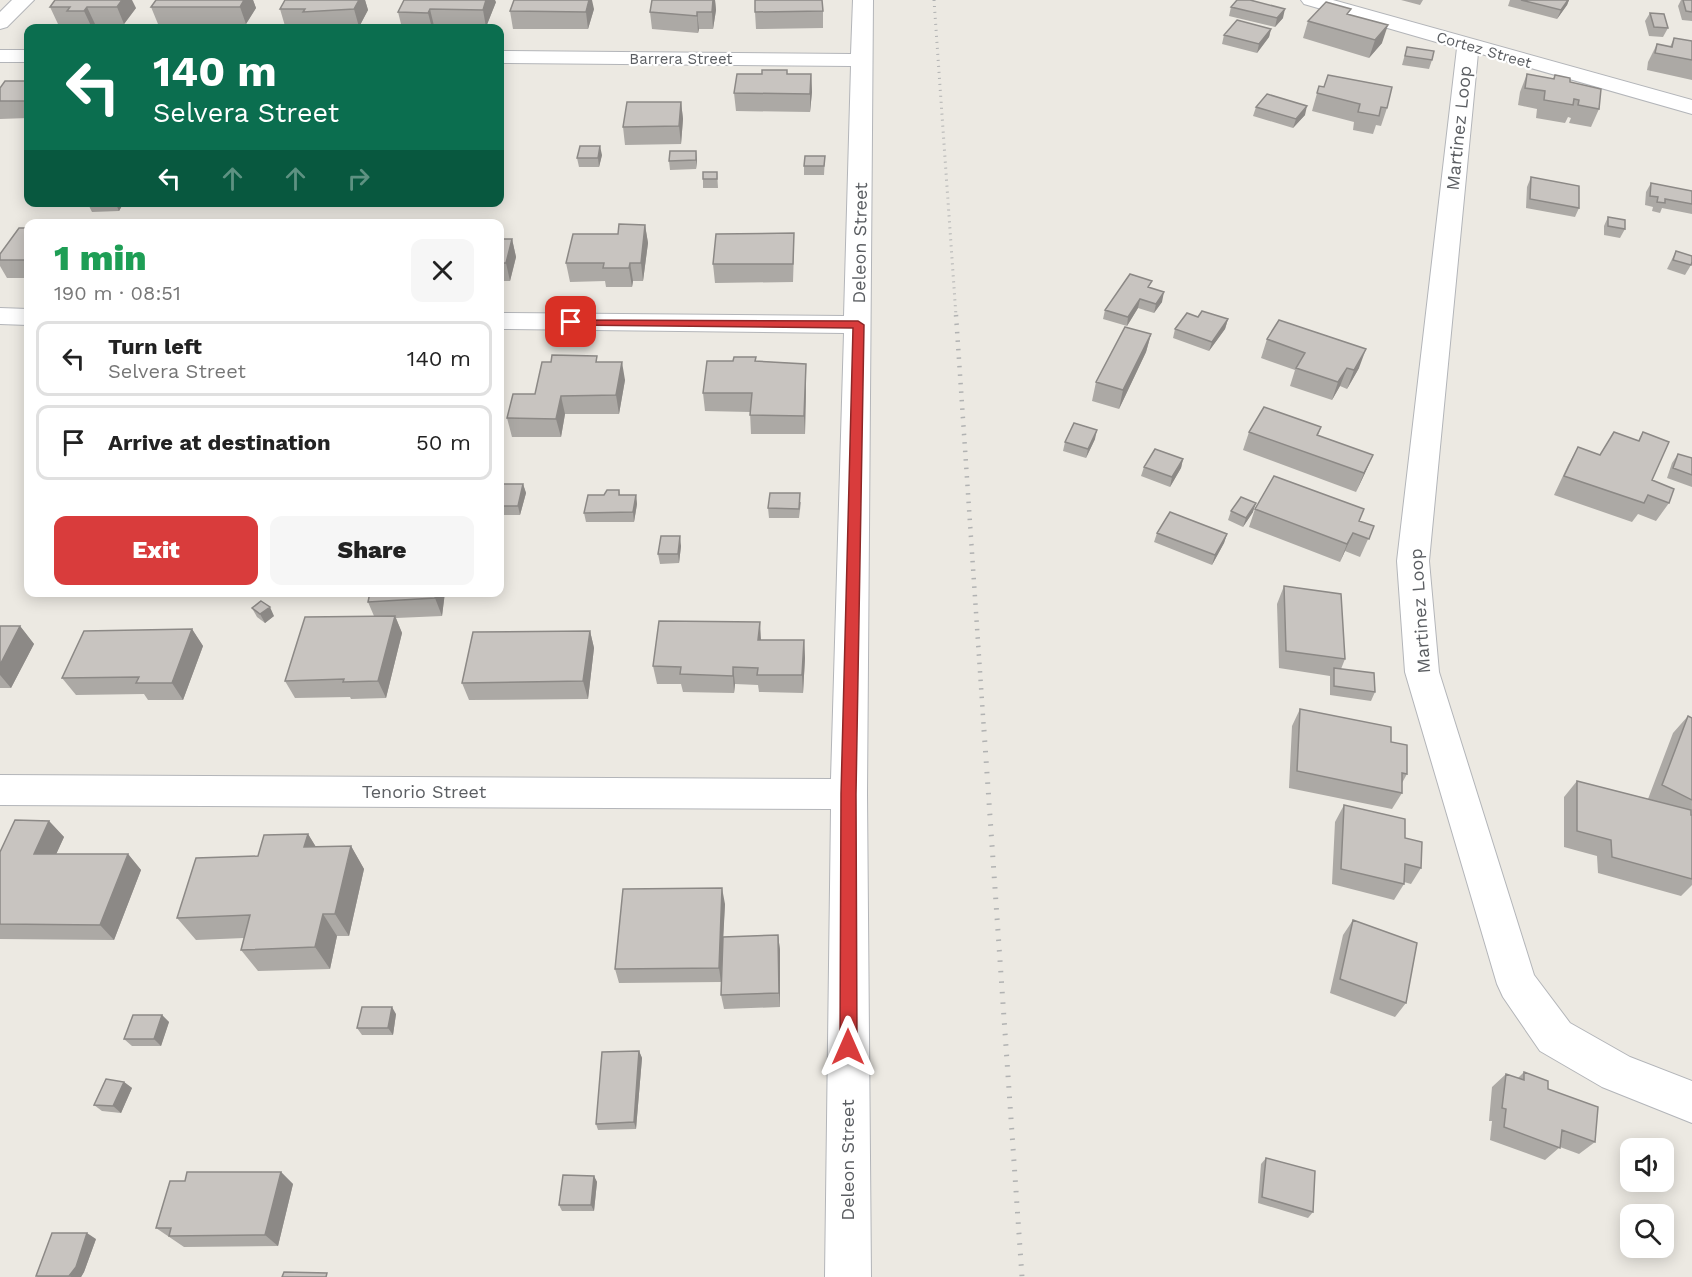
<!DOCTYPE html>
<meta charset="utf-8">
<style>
body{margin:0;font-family:"Work Sans",sans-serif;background:#f6f6f6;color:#222;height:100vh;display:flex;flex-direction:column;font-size:22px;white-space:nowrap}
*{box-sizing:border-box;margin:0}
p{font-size:20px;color:#767676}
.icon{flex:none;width:33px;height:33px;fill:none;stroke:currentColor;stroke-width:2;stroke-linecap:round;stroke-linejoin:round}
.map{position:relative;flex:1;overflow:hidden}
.panel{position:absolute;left:24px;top:219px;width:480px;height:378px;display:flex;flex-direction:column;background:#fff;border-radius:12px;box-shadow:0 3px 15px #0003}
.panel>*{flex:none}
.top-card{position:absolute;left:24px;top:24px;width:480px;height:183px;border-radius:12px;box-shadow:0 3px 15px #0003;background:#0b6e4f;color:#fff;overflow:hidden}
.controls{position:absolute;left:1620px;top:1138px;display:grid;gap:12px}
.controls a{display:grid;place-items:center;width:54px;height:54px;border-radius:12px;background:#fff;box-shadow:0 3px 15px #0003;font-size:30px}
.pin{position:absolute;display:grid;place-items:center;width:51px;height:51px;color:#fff;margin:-26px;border-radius:12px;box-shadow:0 3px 9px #0006}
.me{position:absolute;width:66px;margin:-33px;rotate:0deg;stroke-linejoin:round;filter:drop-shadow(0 0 4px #0008)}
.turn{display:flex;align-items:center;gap:21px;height:126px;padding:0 30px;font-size:27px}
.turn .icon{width:78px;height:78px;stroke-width:2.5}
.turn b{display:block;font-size:42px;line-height:51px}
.lanes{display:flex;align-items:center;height:57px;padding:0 30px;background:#0003;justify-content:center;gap:30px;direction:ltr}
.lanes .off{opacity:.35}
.round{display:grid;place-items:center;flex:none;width:63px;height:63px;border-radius:12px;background:#f6f6f6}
.summary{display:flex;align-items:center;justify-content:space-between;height:102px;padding:0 30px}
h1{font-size:36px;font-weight:800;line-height:45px;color:#1e9e55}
.cta{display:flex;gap:12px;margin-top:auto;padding:12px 30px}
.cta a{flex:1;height:69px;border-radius:12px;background:#d93c3c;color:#fff;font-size:24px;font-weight:800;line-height:69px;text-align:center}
.cta a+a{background:#f6f6f6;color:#222}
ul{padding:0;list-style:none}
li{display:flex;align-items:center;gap:18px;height:75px;margin:0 12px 9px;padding:0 18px;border:3px solid #e0e0e0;border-radius:12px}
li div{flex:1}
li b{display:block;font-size:22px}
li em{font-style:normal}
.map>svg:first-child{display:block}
</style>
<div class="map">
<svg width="1692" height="1277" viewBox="0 0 1692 1277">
<rect width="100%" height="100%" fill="#ece9e2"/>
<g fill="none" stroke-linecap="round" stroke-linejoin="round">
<defs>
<path id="minor" d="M853,0H873L867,794L871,1277H825L831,809L0,805V775L831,779L844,333L500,329V313L844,316L851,66L500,63V51L851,54Z
M1301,0H1333L1692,100V114L1478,53L1429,561L1439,672L1534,975L1570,1023L1630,1057L1692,1081V1123L1602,1087L1540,1051L1503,997L1497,984L1405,672L1397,561L1457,48L1304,4Z
M0,50H28V62H0Z
M0,308L28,309V325L0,324Z"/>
<path id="tertiary" d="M12,0H34L7,27L0,29V12Z"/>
</defs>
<use href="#minor" stroke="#b3b5b9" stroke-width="2"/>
<use href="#tertiary" stroke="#b3b5b9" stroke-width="2"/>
<use href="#minor" fill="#fff" fill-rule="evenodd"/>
<use href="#tertiary" fill="#fff" fill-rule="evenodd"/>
<path stroke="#b1b2b2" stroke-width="3" stroke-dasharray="1 5" stroke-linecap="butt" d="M934,0L956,316"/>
<path stroke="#b1b2b2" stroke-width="4.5" stroke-dasharray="1.5 7" stroke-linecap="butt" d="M956,315L984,731"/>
<path stroke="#b1b2b2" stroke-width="5" stroke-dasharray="1.5 9" stroke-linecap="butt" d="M984,730L1022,1277"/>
</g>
<path fill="#aca9a5" d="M55,0L136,8L124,24H95L92,28H75L73,24H58L50,7Z
M156,0H253L256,8L246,24H158L151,7Z
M285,0H365L368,10L359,27L308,28L307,26H285L280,9Z
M652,0H715L716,10L713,29H699L698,33L652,29L650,12Z
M1401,0H1423L1420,5Z
M1510,0H1569L1567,5L1557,19L1508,6Z
M1681,0H1692V21L1682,20L1678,6Z
M496,2L486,27L434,26L433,28H402L398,12Z
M1231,7L1283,18L1275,27L1229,16Z
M594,9L588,29H513L510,11Z
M823,11V28L756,29L755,12Z
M1650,13L1668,28L1663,37L1649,36L1645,21Z
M1349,14L1382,43L1369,58L1303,38L1308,21Z
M1271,29L1269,37L1257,53L1222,44L1224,35Z
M1674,38L1692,41V80L1647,70L1648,62L1657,44L1670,47Z
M1407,47L1432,60L1429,69L1402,65Z
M788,74H811L812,92L810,112L736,111L734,93Z
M1527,74L1553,79L1555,75L1570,82L1599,109L1591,127L1569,123L1571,118L1568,117L1565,123L1536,118L1537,109L1518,105L1520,92Z
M28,81V118L0,119V88Z
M1319,86L1387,108L1381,126L1376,125L1373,134L1353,130L1354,122L1312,111Z
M681,102L683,119L681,144L625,145L623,127Z
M1256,107L1305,115L1293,128L1253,116Z
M602,155L599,167H579L577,158Z
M825,156L824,175H804V166Z
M697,160L696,169L670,170L669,161Z
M717,172L718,188H703V179Z
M1531,177L1579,208L1575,217L1526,208L1527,187Z
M1651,183L1692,191V214L1662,208L1660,213L1652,211L1653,207L1645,205L1646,192Z
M87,202H124L119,211L92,212Z
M1608,217L1625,229L1620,238L1604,235V226Z
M645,225L648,243L643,281H633L632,287H606L605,281L570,282L566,263L618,234Z
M28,228V278H7L0,266V254Z
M794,233V251L793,282L715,283L713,264Z
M500,239H512L516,257L510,281H500Z
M1676,251L1691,265L1685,275L1667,269Z
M1151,288L1162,302L1154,313L1138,308L1127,326L1103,319L1105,310Z
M1198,317L1228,319L1225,329L1209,351L1173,338L1175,329Z
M1151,334L1146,352L1119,409L1092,401L1096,382Z
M1267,339L1359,368L1347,389L1340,386L1332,400L1290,386L1295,370L1261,358Z
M756,357V361L806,364V383L805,434H751L750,412L705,411L703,393L733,361Z
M598,362L625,380L619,414H565L561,437H512L507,418L535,394Z
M1321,427L1318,436L1365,473L1356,492L1243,450L1249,432Z
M1643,432L1652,480L1669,503L1656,521L1638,514L1632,522L1554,495L1568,465L1578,447L1600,455L1638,441Z
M1095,439L1086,458L1063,451L1065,442Z
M1678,454L1692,458V487L1667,478L1672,463Z
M1183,459L1181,468L1170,487L1141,476L1144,467Z
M500,484H523L526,493L520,515H500Z
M619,490L620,495H636L637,504L634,522H586L584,513L604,495Z
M801,502L799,518H769L768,508Z
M1255,509L1359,521L1374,526L1360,557L1345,551L1340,562L1249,527Z
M1231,511L1253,512L1243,527L1228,520Z
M1157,533L1227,534L1224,543L1212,565L1154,542Z
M681,546L679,563L660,564L658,554Z
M1284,586L1345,659L1341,669L1375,692L1371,701L1330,695V676L1279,668L1277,604Z
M370,592H445L442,616L396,618L402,633L386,698L351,699L350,697L295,698L285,681L374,616L368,602Z
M252,608L274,616L265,623L257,617Z
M0,626H20L34,644L11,688H0Z
M192,629L203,646L183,700H148L144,694L76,695L62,678Z
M590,631L594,648L588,699L469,700L462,683Z
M761,640H804L805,658L803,693L759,692L758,685L735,684L734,693L683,692L681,684H657L653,666Z
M1300,709L1391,742L1407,774L1402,783V793L1392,809L1289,788L1292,726Z
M1688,716L1692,718V885L1681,896L1598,873L1597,856L1564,847V797L1577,781L1648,799L1673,733Z
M1344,805L1405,838L1421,868L1411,884L1404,882V884L1394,900L1332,884L1335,822Z
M49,821L64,837L56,854H128L141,870L114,940L0,939V852Z
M308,834L316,847L351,846L364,869L349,936H337L330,969L258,971L241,950L244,938L196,940L177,918L258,856Z
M725,904L723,937L778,935L780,950V1007L724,1009L721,995L723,941L721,982L619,983L615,969Z
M1353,920L1406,1003L1395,1017L1330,993L1343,935Z
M396,1014L393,1035H362L357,1028Z
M162,1015L169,1022L161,1046H132L124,1039Z
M639,1051L642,1058L636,1129L598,1130L596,1124Z
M1524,1072L1548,1089L1595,1142L1579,1154L1560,1147L1545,1160L1490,1140L1492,1121H1489L1492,1087L1506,1074L1518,1078Z
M124,1082L132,1088L121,1113L102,1111L94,1105Z
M1266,1158L1313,1212L1308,1218L1258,1203L1261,1164Z
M281,1172L293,1184L278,1246L184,1247L156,1228L185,1181Z
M594,1176L597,1182L594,1211H562L559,1205Z
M96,1239L84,1272L81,1277H38L36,1276Z"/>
<path fill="#8c8986" d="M122,0H132L136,8L124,24L117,7Z
M244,0H253L256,8L246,24L240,7Z
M359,0H365L368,10L359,27L354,9Z
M486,0H495L496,2L486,27L483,10Z
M589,0H592L594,9L588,29L586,12Z
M713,0H715L716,10L713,29L712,12Z
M1568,0H1569L1567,5L1557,19L1561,10Z
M87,7L95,24L92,28L84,11Z
M430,9L434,26L433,28H432L428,13Z
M1285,9L1283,18L1275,27L1277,18Z
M697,12L699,29L698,33L697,16Z
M1388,25L1382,43L1369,58L1375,40Z
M1271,29L1269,37L1257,53L1259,44Z
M811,74L812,92L810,112V94Z
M681,102L683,119L681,144L679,126Z
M1307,106L1305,115L1293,128L1296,119Z
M600,146L602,155L599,167L598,158Z
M696,151L697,160L696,169Z
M115,202H124L119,211Z
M645,225L648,243L643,281L641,263Z
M512,239L516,257L510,281L506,263Z
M630,263L633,281L632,287L629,268Z
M1164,292L1162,302L1154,313L1156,304Z
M1140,299L1138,308L1127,326L1128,317Z
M1228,319L1225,329L1209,351L1212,342Z
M1151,334L1146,352L1119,409L1123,390Z
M1366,349L1359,368L1347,389L1354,370Z
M622,362L625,380L619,414L616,395Z
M806,364V383L805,434L804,416Z
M1347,368L1340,386L1332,400L1338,382Z
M561,396L565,414L561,437L556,419Z
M1097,430L1095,439L1086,458L1088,449Z
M1373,455L1365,473L1356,492L1364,473Z
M1183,459L1181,468L1170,487L1172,477Z
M523,484L526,493L520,515L518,506Z
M636,495L637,504L634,522L633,512Z
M1256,503L1253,512L1243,527L1246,518Z
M1353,533L1345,551L1340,562L1347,544Z
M1227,534L1224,543L1212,565L1215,555Z
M680,536L681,546L679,563L678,554Z
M436,592H445L442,616L435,598Z
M270,607L274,616L265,623L260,614Z
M395,616L402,633L386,698L378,681Z
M760,622L761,640H758Z
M20,626L34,644L11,688L0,675V665Z
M192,629L203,646L183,700L172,683Z
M590,631L594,648L588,699L583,681Z
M804,640L805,658L803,693L802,675Z
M733,667L735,684L734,693L733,676Z
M49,821L64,837L49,870L34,854Z
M308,834L322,857L304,847Z
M351,846L364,869L349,936L335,914Z
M128,854L141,870L114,940L100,925Z
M722,888L725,904L721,982L719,968Z
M323,914L337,936L330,969L315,947Z
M778,935L780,950V1007L779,993Z
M392,1007L396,1014L393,1035L388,1028Z
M162,1015L169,1022L161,1046L154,1039Z
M639,1051L642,1058L636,1129L634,1122Z
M124,1082L132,1088L121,1113L113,1106Z
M281,1172L293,1184L278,1246L265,1235Z
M594,1176L597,1182L594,1211L591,1205Z
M87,1233L96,1239L84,1272L81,1277H71L69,1276Z"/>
<path fill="#c8c4c0" stroke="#8c8986" stroke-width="1.5" d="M55,0H122L117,7H87L84,11H67L70,7H50Z
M156,0H244L240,7H151Z
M285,0H359L354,9L303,12L305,9H280Z
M404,0H486L483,10L430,9L428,13L398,12Z
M514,0H589L586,12L510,11Z
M652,0H713L712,12H697V16L650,12Z
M755,0H822L823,11L755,12Z
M1237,0H1250L1285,9L1277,18L1231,7Z
M1521,0H1568L1561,10Z
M1683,0H1692V12L1686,11Z
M1326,2L1351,9L1347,14L1388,25L1375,40L1308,21Z
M1650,13L1664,14L1668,28L1654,27Z
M1237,20L1271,29L1259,44L1224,35Z
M1674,38L1692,41V60L1655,53L1657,44L1672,47Z
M1407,47L1434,51L1432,60L1405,56Z
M762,70H787V74H811L810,94L734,93L737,74H762Z
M1527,74L1554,79L1555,75L1570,78V82L1601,89L1599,109L1578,105L1579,100L1574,99L1573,105L1544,100L1545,91L1525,88Z
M1328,75L1392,87L1387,108L1381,107L1379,116L1358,112L1360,104L1317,93L1319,86L1324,87Z
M5,81H28V101H0V88Z
M1267,94L1307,106L1296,119L1256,107Z
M627,102H681L679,126L623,127Z
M580,146H600L598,158H577Z
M670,151H696V160L669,161Z
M805,156H825L824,166H804Z
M703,172H717V179H703Z
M1531,177L1579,186V208L1530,199Z
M1651,183L1692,191V204L1665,199V203L1657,202L1658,197L1650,196Z
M1608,217L1625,220V229L1608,226Z
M619,224L645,225L641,263H630L629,268H603L604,263H566L573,234H618Z
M19,228H28V260H0V254Z
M794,233L793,264H713L716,234Z
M500,239H512L506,263H500Z
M1676,251L1692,256V262L1691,265L1673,260Z
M1130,274L1152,281L1148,287L1164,292L1156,304L1140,299L1128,317L1105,310Z
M1202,311L1228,319L1212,342L1175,329L1187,313L1198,317Z
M1279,320L1366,349L1354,370L1347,368L1338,382L1296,368L1305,353L1267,339Z
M1125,327L1151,334L1123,390L1096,382Z
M552,355L597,356L596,362H622L616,395L561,396L556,419L507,418L513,394H535L542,362H551Z
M734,357H756L755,361L806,364L804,416L750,415L752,393H703L707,361H733Z
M1264,407L1321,427L1317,435L1373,455L1364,473L1249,432Z
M1074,423L1097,430L1088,449L1065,442Z
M1614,432L1639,441L1643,432L1669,442L1652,480L1674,489L1669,503L1648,495L1644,503L1564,476L1578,447L1600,455Z
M1155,449L1183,459L1172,477L1144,467Z
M1678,454L1692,458V475L1673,468Z
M1274,476L1364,509L1359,521L1374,526L1369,539L1353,533L1347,544L1255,509Z
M500,484H523L518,506H500Z
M607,490H619V495H636L633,512L584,513L588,495H604Z
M770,493H800L799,509L768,508Z
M1241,497L1256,503L1246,518L1231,511Z
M1170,512L1227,534L1215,555L1157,533Z
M661,536H680L678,554H658Z
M1284,586L1341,594L1345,659L1286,651Z
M370,592H436L435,598L368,602Z
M261,601L270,607L260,614L252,608Z
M395,616L378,681L343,682L344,679L285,681L305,617Z
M659,621L760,622L758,640H804L802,675H757L758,668L733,667V676L680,674L681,667L653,666Z
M0,626H20L0,665Z
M192,629L172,683H136L139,677L62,678L84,631Z
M590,631L583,681L462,683L473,632Z
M1334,668L1374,673L1375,692L1334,686Z
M1300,709L1391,727V742L1407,745V774L1402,773V793L1297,771Z
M1688,716L1692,718V800L1662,785Z
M1577,781L1691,810V815H1692V879L1612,857L1611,840L1577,831Z
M1344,805L1405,819V838L1422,842L1421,868L1405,864L1404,884L1341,869Z
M15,820L49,821L34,854H128L100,925L0,924V852Z
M308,834L304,847L351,846L335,914H323L315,947L241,950L250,915L177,918L196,858L258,856L264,835Z
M722,888L719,968L615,969L623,889Z
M1353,920L1417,943L1406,1003L1340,979Z
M778,935L779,993L721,995L723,937Z
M362,1007H392L388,1028H357Z
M133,1015H162L154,1039H124Z
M639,1051L634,1122L596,1124L602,1052Z
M1524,1072L1548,1081V1089L1598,1107L1595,1142L1562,1130L1560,1148L1504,1127L1506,1109L1502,1108L1506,1074L1524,1080Z
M106,1079L124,1082L113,1106L94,1105Z
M1266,1158L1315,1171L1313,1212L1262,1197Z
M187,1172H281L265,1235L169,1236L171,1228H156L170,1181H185Z
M563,1175L594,1176L591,1205H559Z
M52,1233H87L76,1267L69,1276H36Z
M284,1272L327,1273L326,1277H282Z"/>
<path fill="#d93c3c" stroke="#8d2727" stroke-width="1.5" d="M567,320L858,321L864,325L856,794L857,1047L854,1053L848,1055L842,1053L840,1047L841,794L853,328L571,325L567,324Z"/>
<g text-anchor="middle" stroke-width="4.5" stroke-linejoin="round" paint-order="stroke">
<g font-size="15" fill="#5b5e62" stroke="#fff">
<text transform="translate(1484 50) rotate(16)" y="5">Cortez Street</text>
<text x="681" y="64">Barrera Street</text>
</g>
<g font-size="18" fill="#5b5e62" stroke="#fff">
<text transform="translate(1459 128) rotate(-84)" y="6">Martinez Loop</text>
<text transform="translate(860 243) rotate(-89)" y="6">Deleon Street</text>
<text transform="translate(1420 611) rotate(-94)" y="6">Martinez Loop</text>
<text x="424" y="798">Tenorio Street</text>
<text transform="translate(848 1160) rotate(-90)" y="6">Deleon Street</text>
</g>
</g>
</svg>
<div class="controls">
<a><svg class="icon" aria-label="sound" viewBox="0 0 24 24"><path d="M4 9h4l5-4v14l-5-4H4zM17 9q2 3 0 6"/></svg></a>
<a><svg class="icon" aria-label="search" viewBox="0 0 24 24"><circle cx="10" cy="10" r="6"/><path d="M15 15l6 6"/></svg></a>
</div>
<div class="pin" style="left:571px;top:322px;background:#d93025"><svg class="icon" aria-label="arrive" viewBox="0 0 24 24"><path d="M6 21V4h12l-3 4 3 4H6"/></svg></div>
<svg class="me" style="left:848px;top:1047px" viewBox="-20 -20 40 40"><path d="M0-17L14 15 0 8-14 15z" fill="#d93c3c" stroke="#fff" stroke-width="4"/></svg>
<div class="top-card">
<div class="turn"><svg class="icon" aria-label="left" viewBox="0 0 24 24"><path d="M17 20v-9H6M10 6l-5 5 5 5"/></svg><div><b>140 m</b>Selvera Street</div></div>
<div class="lanes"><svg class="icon" aria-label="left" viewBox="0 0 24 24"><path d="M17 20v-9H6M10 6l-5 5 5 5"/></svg><svg class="icon off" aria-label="ahead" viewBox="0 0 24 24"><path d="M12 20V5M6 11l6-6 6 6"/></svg><svg class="icon off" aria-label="ahead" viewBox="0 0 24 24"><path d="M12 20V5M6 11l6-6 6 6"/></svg><svg class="icon off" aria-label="right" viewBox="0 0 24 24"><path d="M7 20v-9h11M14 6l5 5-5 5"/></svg></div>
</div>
<section class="panel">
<div class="summary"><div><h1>1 min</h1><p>190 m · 08:51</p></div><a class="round"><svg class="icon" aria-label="close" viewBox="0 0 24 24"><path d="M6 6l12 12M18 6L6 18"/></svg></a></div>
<ul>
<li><svg class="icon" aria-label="left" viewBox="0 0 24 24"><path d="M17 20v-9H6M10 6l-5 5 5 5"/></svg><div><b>Turn left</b><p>Selvera Street</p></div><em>140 m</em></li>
<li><svg class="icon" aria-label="arrive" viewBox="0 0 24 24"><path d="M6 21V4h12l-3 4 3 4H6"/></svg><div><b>Arrive at destination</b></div><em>50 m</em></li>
</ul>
<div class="cta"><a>Exit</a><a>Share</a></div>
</section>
</div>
